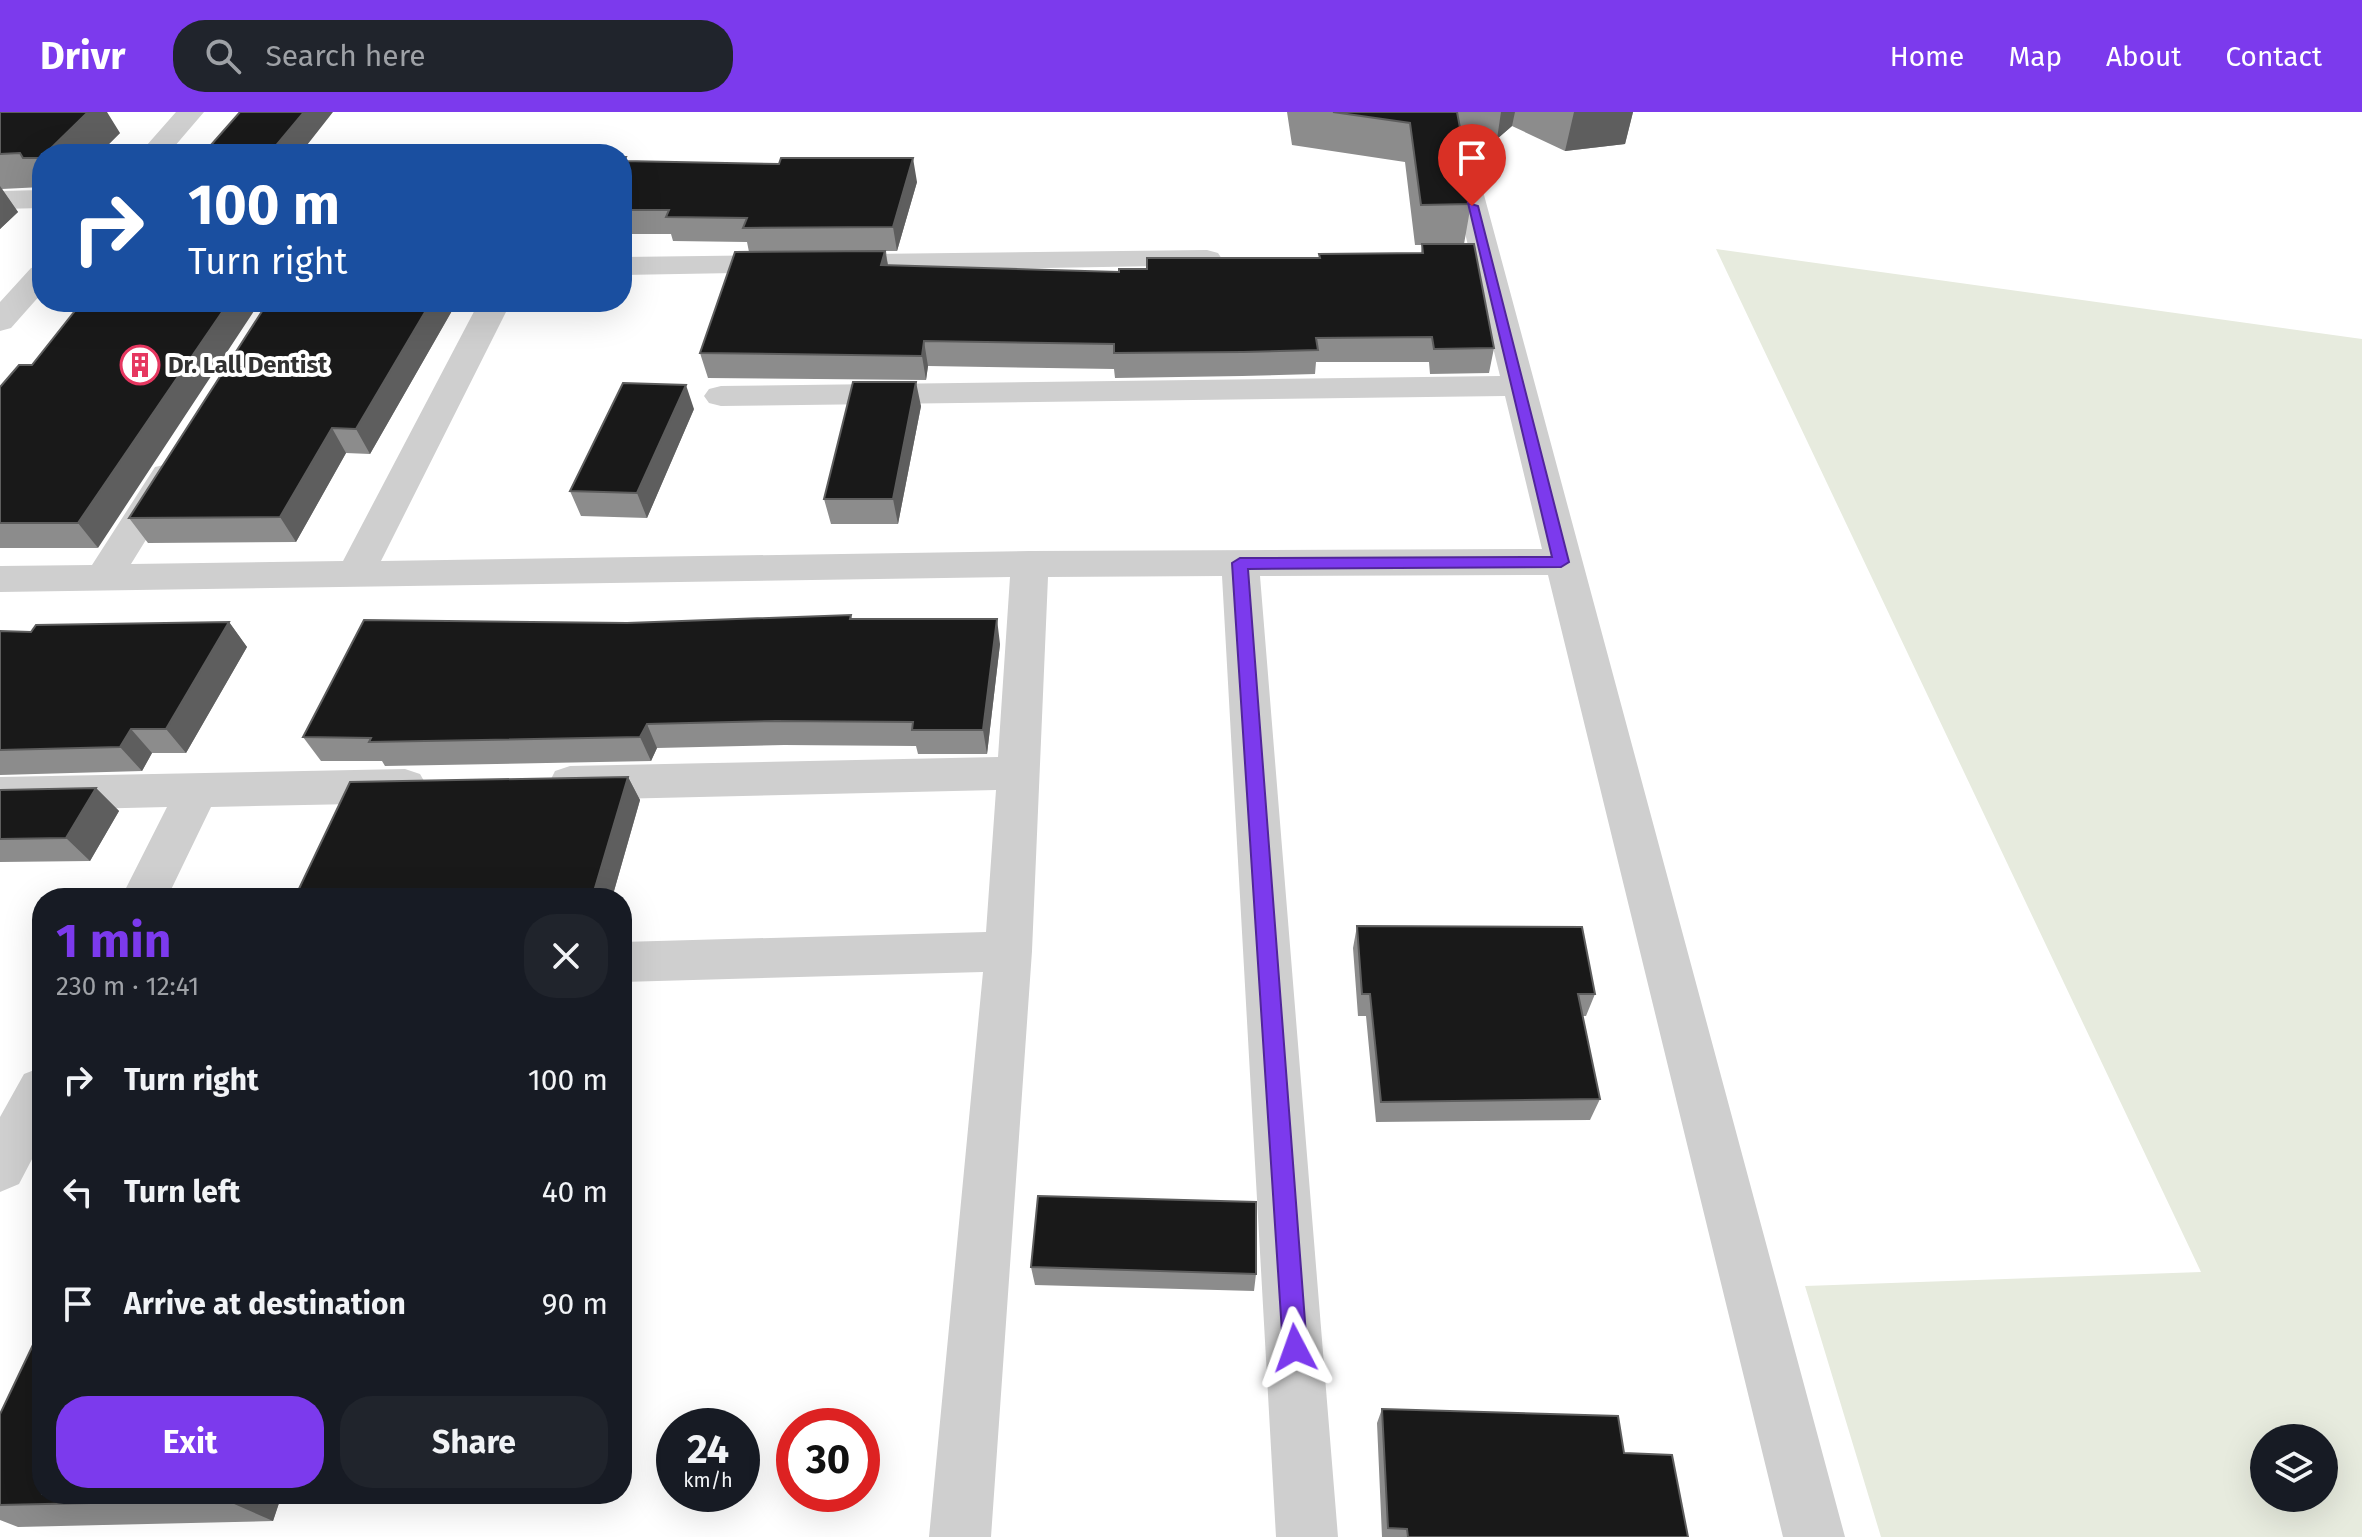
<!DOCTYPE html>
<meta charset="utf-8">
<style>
body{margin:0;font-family:"Fira Sans",sans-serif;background:#20242c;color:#f1f3f6;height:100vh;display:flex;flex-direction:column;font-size:30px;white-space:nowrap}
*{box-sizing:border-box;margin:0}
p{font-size:26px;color:#9ea1a6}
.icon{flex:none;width:44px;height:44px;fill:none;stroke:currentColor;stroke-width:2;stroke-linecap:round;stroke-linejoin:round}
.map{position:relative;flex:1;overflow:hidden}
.sheet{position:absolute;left:32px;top:776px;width:600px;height:616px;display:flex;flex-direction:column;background:#171b24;border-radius:32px;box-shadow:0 8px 32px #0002}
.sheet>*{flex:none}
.guide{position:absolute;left:32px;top:32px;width:600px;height:168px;border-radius:32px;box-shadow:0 8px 32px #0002;background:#1a4fa0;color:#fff;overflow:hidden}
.controls{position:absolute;left:2250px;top:1312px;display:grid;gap:16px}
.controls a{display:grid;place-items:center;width:88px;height:88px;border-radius:50%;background:#171b24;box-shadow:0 8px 32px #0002;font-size:40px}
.speed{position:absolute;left:656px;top:1296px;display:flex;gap:16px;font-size:40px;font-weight:700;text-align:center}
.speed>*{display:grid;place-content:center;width:104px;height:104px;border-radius:50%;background:#171b24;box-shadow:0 8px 32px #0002;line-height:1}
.speed small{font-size:20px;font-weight:400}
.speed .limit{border:12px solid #d22;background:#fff;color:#111}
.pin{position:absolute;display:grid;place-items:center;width:68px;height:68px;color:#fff;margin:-82px -34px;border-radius:50% 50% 50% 0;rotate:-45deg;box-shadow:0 0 8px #0007}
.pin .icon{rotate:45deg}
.me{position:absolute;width:88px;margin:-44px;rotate:356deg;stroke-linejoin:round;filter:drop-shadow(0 0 6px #0008)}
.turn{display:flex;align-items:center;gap:28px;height:168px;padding:0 24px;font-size:36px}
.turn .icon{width:104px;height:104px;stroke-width:2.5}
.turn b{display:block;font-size:56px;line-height:68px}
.round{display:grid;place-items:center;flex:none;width:84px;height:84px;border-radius:32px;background:#20242c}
.head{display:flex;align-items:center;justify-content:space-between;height:136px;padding:0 24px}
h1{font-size:48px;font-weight:700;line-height:60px;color:#7c3aed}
.action{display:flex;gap:16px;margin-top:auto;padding:16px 24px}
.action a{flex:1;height:92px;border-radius:32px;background:#7c3aed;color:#fff;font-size:32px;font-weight:700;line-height:92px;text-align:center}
.action a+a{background:#20242c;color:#f1f3f6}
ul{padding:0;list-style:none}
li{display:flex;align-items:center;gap:24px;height:112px;padding:0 24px}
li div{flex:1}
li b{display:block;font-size:30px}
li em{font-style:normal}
header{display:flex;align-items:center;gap:48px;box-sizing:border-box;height:112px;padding:0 40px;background:#7c3aed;color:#fff}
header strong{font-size:38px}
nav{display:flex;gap:44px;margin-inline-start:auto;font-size:28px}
.search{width:560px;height:72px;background:#20242c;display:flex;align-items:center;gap:20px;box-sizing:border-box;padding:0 28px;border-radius:32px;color:#9ea1a6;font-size:30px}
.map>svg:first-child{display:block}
</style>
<header>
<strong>Drivr</strong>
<div class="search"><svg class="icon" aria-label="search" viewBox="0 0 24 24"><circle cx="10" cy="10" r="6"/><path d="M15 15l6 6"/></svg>Search here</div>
<nav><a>Home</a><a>Map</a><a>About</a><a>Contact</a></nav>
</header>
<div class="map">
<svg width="2362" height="1425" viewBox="0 0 2362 1425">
<rect width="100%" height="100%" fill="#fff"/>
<path fill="#e7ebde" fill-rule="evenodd" d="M1716,137L2362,227V1425H1881L1805,1174L2201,1160ZM2264,1326H2324V1386H2264Z"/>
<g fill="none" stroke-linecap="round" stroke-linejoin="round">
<path fill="#cfcfcf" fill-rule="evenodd" d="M176,0H204L168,42H139Z
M1466,60L1476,62L1480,68L1845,1425H1783L1548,463L1260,464L1338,1425H1276L1222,464L1048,465L1032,839L991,1425H929L983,860L622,870V830L986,820L996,678L570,688L555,683L549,671L555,659L570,654L998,645L1010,465L0,480V454L92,453L155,355L168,352L181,355L186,363L131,452L343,449L479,190H511L381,449L1030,439L1542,437L1505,284L721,294L709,291L704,284L709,277L721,274L1500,264L1452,68L1456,62Z
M42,78V96L0,97V79Z
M1207,138L1218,141L1222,147L1218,153L622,163V145Z
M42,153V181L11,216L0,219V190L31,156Z
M405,657L420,662L427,674L420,686L405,691L211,695L167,786H121L167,695L0,699V665Z
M42,955V1028L19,1072L0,1080V1005L24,962Z"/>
</g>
<path fill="#8c8c8c" d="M0,0L120,21L99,42H42V75L2,77L18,100L0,117Z
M1287,0H1633L1625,32L1565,39L1512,14L1497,27L1460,28L1458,40L1471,92L1464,132L1494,236L1489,261L1430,262L1429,250H1316L1315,262L1242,264L1115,266L1114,257L928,254L926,268L708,266L700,241L749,140L747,130L673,129L671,122H622V45H626L628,49L917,70L897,139H886L888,154L1119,160L1147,157L1319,146V142L1421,141L1422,133H1415L1405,50L1292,33Z
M457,190L370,342L346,341L296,430L148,431L129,406Z
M0,275L98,436H0Z
M921,294L898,412H831L824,387Z
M694,297L647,406L581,404L570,379Z
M851,503L852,507L1000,532L987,642H918L916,634L784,633L657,636L651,649L385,654L382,649H321L303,625L627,511Z
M229,510L247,535L186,641H152L142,659L0,663V519L31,520Z
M628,665L640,688L612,786H299L296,783Z
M96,676L119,699L90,749L0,750V678Z
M1357,814L1595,882L1586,904H1583L1600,987L1590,1008L1376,1010L1366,904H1358L1353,836Z
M1031,1155L1256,1162L1254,1179L1035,1173Z
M1382,1297L1624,1341L1688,1425H1382L1377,1311Z
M0,1302L282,1382L273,1409L18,1415L0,1408Z"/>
<path fill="#5e5e5e" d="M88,0H107L120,21L99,42H45Z
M304,0H333L300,42H269Z
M1501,0H1515L1512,14L1497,27Z
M1574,0H1633L1625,32L1565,39Z
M1461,21L1455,60V29Z
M913,46L917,70L897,139L893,115Z
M0,74L18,100L0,117Z
M885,139L890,163L881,153Z
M229,190H260L98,436L78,411Z
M431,190H457L370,342L356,317Z
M924,229L928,254L926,268L922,244Z
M916,270L921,294L898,412L893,387Z
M686,273L694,297L647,406L637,381Z
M332,316L346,341L296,430L280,405Z
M997,507L1000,532L987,642L983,618Z
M229,510L247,535L186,641L166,617Z
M647,612L657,636L651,649L640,625Z
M131,617L152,641L142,659L120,635Z
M628,665L640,688L612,786H592Z
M96,676L119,699L90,749L66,726Z
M227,1382H282L273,1409L225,1388Z"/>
<path fill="#191919" stroke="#5e5e5e" stroke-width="2" d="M0,0H88L45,42H42L41,46H23L20,41L0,42Z
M240,0H304L269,42H203Z
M1333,0H1457L1461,21L1455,29L1471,92L1421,93L1410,11Z
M622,45H626L624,49L779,52L781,46H913L893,115L743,116L747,106L666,105L669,98H622Z
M1422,132H1474L1494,236L1434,237L1432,225L1316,226L1318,238L1243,240L1114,241V232L924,229L922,244L700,241L735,140L885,139L881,153L1119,160V157H1147V146H1320L1319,142L1423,141Z
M82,190H229L78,411H0V275L19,253H32Z
M268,190H431L356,317L332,316L280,405L129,406Z
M853,270H916L893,387H824Z
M623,271L686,273L637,381L570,379Z
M851,503L850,507H997L983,618H912L913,610L776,609L647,612L640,625L369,630L371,626L303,625L364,508L627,511Z
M229,510L166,617H131L120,635L0,638V519L31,520L36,513Z
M628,665L592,786H398L399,783H296L350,670Z
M96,676L66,726L0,727V678Z
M1357,814L1582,815L1595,882H1578L1600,987L1381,990L1370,882H1362Z
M1038,1084L1256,1090V1162L1031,1155Z
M42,1214V1382H227L225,1388L0,1393V1302Z
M1382,1297L1618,1304L1624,1341L1672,1343L1688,1425H1408L1407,1417L1388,1416Z"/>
<path fill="#7c3aed" stroke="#51269a" stroke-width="2" d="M1468,91L1478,94L1569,450L1561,455L1248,457L1307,1236L1303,1244L1295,1248L1286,1244L1283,1236L1232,451L1240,446L1552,445Z"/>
<defs>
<symbol id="building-ring" viewBox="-11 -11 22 22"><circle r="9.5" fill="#fff" stroke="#e63760" stroke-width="1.5"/><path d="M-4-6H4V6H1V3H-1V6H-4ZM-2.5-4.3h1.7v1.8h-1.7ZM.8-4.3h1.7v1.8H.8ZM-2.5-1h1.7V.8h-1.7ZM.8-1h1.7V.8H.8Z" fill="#e63760"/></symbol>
</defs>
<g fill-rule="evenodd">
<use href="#building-ring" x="118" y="231" width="44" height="44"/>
</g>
<g text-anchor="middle" stroke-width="8" stroke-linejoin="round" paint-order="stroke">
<g font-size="24" font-weight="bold" fill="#323232" stroke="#fff" text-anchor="start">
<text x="168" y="261">Dr. Lall Dentist</text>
</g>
</g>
</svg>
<div class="controls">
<a><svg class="icon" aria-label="layers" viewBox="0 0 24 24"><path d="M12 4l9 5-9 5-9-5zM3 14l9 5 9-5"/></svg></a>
</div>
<div class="speed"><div>24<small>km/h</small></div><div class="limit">30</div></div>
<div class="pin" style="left:1472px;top:94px;background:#d93025"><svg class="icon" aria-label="arrive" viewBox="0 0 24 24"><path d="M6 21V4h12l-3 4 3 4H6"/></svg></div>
<svg class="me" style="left:1295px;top:1236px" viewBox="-20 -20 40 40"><path d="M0-17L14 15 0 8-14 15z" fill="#7c3aed" stroke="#fff" stroke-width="4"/></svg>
<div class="guide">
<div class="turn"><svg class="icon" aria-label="right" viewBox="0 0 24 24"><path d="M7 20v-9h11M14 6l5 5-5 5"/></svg><div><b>100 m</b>Turn right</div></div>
</div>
<section class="sheet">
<div class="head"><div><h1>1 min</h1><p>230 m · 12:41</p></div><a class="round"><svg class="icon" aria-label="close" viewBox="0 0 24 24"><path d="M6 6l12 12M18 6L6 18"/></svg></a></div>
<ul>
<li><svg class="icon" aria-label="right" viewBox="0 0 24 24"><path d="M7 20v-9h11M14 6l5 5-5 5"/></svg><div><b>Turn right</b></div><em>100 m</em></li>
<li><svg class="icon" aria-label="left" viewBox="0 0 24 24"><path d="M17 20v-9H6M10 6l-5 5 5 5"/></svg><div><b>Turn left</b></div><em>40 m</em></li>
<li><svg class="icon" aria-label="arrive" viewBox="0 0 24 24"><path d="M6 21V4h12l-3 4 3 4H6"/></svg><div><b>Arrive at destination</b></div><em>90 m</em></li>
</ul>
<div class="action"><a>Exit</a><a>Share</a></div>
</section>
</div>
